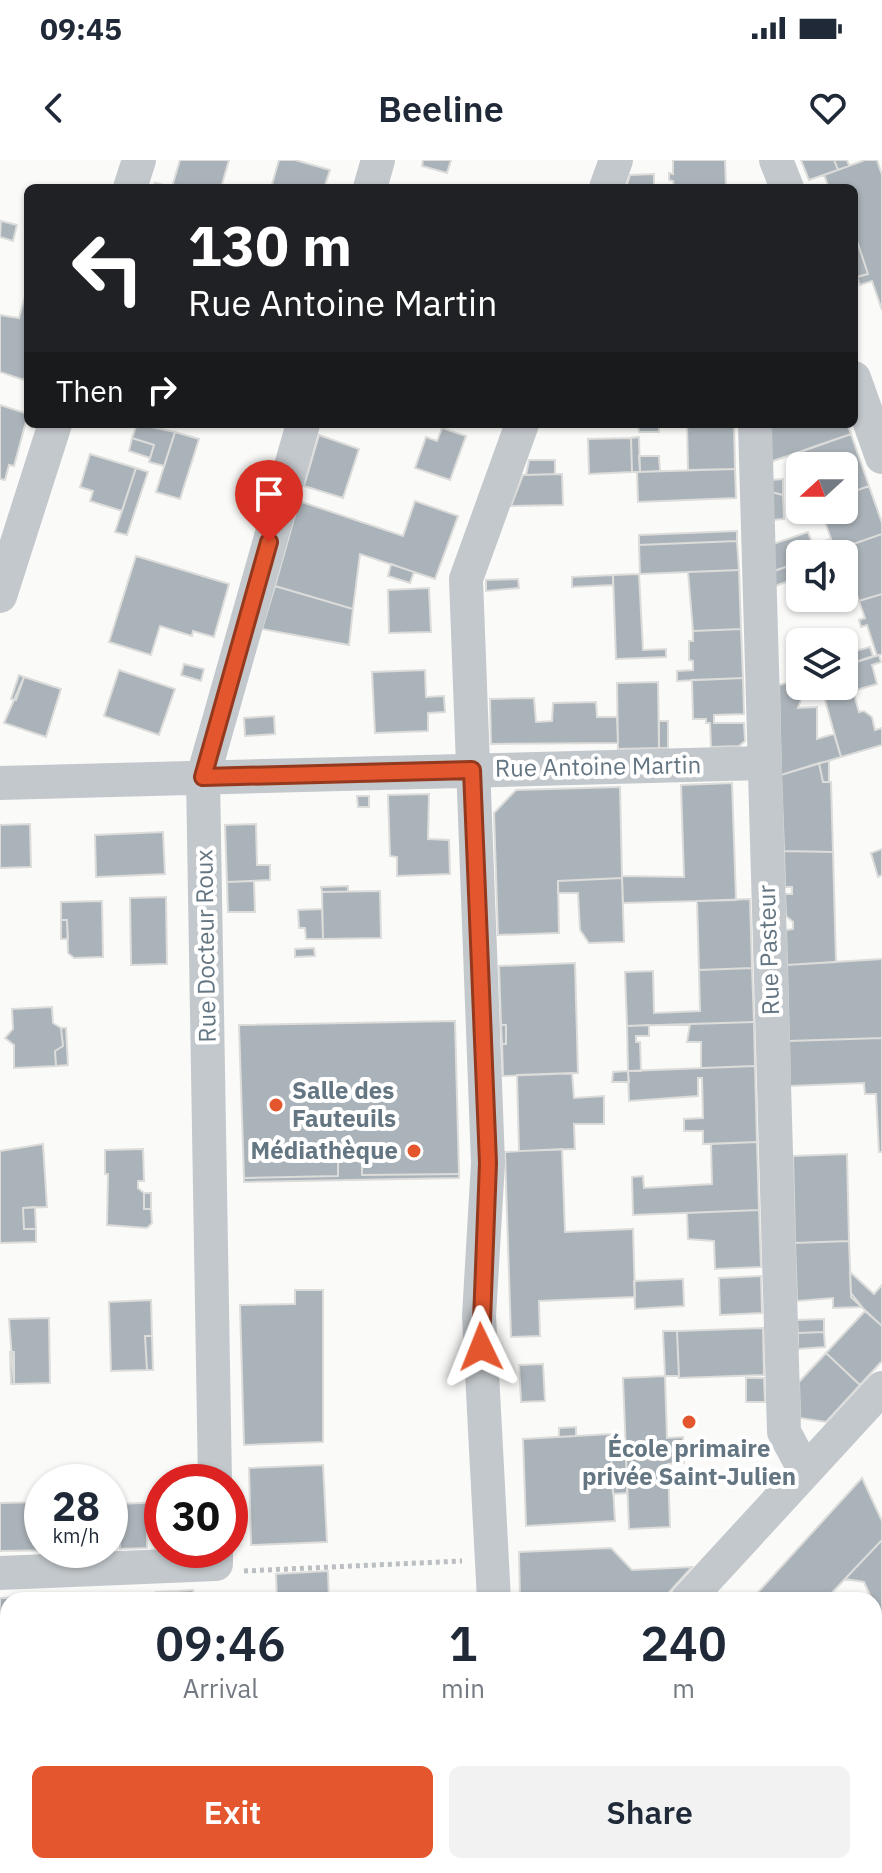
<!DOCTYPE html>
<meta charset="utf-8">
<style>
body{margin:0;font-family:"IBM Plex Sans",sans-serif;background:#f2f2f3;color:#1f2937;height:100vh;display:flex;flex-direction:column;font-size:30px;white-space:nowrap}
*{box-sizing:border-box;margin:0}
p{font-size:26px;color:#747a83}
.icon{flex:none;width:44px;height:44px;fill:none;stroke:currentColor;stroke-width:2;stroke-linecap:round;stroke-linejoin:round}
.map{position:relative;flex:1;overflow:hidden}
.details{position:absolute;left:0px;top:1432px;width:882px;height:282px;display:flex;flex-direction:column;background:#fff;border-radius:24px 24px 0 0;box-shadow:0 2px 6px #0004}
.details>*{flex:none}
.banner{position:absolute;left:24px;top:24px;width:834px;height:244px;border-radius:12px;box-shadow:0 2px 6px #0004;background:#202124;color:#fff;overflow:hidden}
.needle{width:52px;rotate:249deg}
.controls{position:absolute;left:786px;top:292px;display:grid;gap:16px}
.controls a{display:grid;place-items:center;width:72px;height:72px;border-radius:12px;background:#fff;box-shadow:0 2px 6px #0004;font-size:40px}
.speed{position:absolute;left:24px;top:1304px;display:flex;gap:16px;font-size:40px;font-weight:700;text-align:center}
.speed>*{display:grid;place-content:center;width:104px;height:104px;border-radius:50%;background:#fff;box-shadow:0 2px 6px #0004;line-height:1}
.speed small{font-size:20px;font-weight:400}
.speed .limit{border:12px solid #d22;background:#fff;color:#111}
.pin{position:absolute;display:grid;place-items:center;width:68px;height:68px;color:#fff;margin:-82px -34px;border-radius:50% 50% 50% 0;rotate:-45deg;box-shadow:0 0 8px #0007}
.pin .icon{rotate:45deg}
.me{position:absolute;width:88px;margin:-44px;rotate:358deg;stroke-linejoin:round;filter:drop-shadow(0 0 6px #0008)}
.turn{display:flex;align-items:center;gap:28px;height:168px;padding:0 32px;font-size:36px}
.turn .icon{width:104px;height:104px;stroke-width:2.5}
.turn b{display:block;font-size:56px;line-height:68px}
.then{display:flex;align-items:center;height:76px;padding:0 32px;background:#0003;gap:16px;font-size:30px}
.eta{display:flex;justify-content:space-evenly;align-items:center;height:136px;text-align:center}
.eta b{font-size:48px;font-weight:600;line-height:56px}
.cta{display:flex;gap:16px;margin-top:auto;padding:16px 32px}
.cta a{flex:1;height:92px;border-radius:12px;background:#e4572e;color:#fff;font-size:32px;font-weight:600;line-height:92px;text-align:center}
.cta a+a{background:#f2f2f3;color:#1f2937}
.status{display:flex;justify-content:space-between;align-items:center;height:56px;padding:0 40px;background:#fff;direction:ltr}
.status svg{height:22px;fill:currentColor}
header{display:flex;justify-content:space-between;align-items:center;height:104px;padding:0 32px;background:#fff;font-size:36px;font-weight:600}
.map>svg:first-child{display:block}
</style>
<div class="status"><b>09:45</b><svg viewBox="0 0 49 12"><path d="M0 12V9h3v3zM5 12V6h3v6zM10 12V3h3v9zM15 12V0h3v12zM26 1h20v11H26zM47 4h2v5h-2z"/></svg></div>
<header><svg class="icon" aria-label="back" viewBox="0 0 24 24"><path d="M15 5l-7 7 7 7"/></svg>Beeline<svg class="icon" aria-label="heart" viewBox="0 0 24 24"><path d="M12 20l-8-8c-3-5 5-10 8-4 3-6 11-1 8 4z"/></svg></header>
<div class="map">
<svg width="882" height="1713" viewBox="0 0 882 1713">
<rect width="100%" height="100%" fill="#fafaf8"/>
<path fill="#aab3b9" stroke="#dcdcda" stroke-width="2" d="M180,0H229L221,28H153L155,23L172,27Z
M279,0H295L330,10L324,28H271Z
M423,0H451L447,13L422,6Z
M673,0H725L726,28H674L673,21L669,20V13L673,14Z
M801,0H834L838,10L809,20Z
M834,0H847L849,6L838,10Z
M865,0H877L882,15V150L872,121L860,125L857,117L868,114L857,81L854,82V28H829L824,15Z
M654,14V28H626L630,15Z
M1,61L17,65L13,81L0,77Z
M857,81L868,114L854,118V82Z
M27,129L28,206L24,220L0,212V155L19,158Z
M0,245L28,254L14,306L9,305L5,320L0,319Z
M137,264L175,272L164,306L149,302L154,285L132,278Z
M638,264H659V272H639Z
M687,264H734L735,309L688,310Z
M769,264H847L851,274L770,302Z
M442,268L466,276L450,320L415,308L426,277L437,281Z
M175,272L199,279L180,339L156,332Z
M851,274L869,326L844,335V306H808L803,291Z
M319,275L359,289L343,338L304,326Z
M639,277L640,312H632L631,278Z
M132,278L154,285L150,298L129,291Z
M631,278L632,312L589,314L588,279Z
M90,294L136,308L122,351L90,341L93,331L80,327Z
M639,296H659L660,311L640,312Z
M529,300H555V314L526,315Z
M136,308L148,312L127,375L115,372Z
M735,309L736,338L638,342L637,312Z
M562,314L563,345L511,346L523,315Z
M783,319V335L771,332V320Z
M869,326L882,363V374L825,394H800V402L774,411L773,384L808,372L813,385L831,379L821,350H844V335Z
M771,332L783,335L784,359L773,360Z
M299,341L403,376L415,341L458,356L435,419L360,394L353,449L275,426Z
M737,371V381L639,385V375Z
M882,374V434L859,441L841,388Z
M737,381L739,410L640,414L639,385Z
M136,396L229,424L214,477L193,471L192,476L160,466L151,495L109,482Z
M800,402V417L775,426L774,411Z
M391,404L414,412L410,423L388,416Z
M739,410L741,469L693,471L688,412Z
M639,414L643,490L666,489V497L616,499L613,415Z
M613,415V425L572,427V417Z
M518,419L519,428L486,431V420Z
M275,426L353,449L349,485L262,469Z
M429,428L431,472L389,473L388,430Z
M882,434V494L877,496L867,465L861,467L859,460L865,458L859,441Z
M741,469L743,518L677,521V511L693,510V501L689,500V481H693V471Z
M870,487L873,496L844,506V494Z
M879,495L881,502L872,505L877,524L853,531L859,552L864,551L872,557L875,570L882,568V585L841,597L821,526H844V506Z
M184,504L204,509L201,521L181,515Z
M119,510L175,529L159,575L104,556Z
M425,510L426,537L444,536L445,552L428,553V571L375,573L372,512Z
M19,515L24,517L16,540L11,539Z
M24,517L61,529L46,577L4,563Z
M743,518L744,554L714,555V563H744L745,581L739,586L711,587L710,563H706V559H693L692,520Z
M800,519V526H821L804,532L798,548L817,547V579L834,574L841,597L781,615L779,525Z
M658,522L659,588L618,589L617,523Z
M534,538L536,562L552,561L553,543L596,542L597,557H617L618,583L491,584L490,539Z
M274,556L275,574L245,576L244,558Z
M659,561H668V588H659Z
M829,601V622H823L819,603Z
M819,603L823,622H831L833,692L784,691L781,615Z
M732,623L736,740L623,743L622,716L684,717L681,625Z
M620,627L622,718L558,721L559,773L498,775L494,653L516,630Z
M429,634L428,679L449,680L450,714L397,716V697L390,696L388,635Z
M357,636H369V647H358Z
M30,664L31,707L0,708V665Z
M256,664L257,705H270V720L227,722L225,665Z
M163,672L165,714L96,717L95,675Z
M882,689V715L878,717L871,693Z
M784,691L833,692L836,802L787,805L786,770L793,769V762L786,756L785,734H792V727H785Z
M622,718L624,782L589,783L580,770L578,733H558V721Z
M254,721L255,752H228L227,722Z
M348,726V732H322L321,727Z
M380,731L381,778L323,779L322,732Z
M166,737L167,804L131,805L130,738Z
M750,739L752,808L699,810L697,741Z
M102,741L103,797L74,798L68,793L67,760H61V742Z
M322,749L323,779H306L305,768H299L298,750Z
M61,760H67L68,779H61Z
M314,788L315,796L295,797V789Z
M882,799V878L789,881L787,805Z
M575,803L578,913L503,916L502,884H506V865H501L499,806Z
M752,808L754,862L627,866L625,812L653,811L654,853L700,851L699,810Z
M52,847L53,863L61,868L63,886L55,891L56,906L14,908V885L5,878L13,869L12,849Z
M455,861L459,1014L362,1015V1001H338V1016L244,1018L239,865Z
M754,862L755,906L701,908V882H687L690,864Z
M501,865H506V884H502Z
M649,865V876H636V882H640L641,911H628L627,866Z
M61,868H66L68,905L56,906L55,891L63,886Z
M882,878V992H879L876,934H865L864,923L790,926L789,881Z
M755,906L757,982L703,984V971H684V959L703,958L702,918H698V936L629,941L628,911Z
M628,911L629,922H612L613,912Z
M572,913L574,938L604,936V964H574L575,989L519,991L517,915Z
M757,982L759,1050L633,1055L632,1017L643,1016L644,1028L712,1024L711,984Z
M43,984L47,1047L23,1048L24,1069H36V1082L0,1083V991Z
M143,989L144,1021H138V1028L144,1033V1049L151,1048L152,1063L147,1068L107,1065L108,1014H105V990Z
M562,989L565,1072L633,1069L635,1137L539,1141L540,1176L511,1177L505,992Z
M847,994L849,1081L795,1083L793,996Z
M338,1001H362V1015L459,1014V1018L244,1022V1018L338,1016Z
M144,1033H151V1048L144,1049Z
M35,1047L36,1069H24L23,1048Z
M759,1050L761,1107L715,1109L714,1081L688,1079L687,1053Z
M849,1081L851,1133L862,1147L833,1148V1138L797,1141L795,1083Z
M850,1112L874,1134L882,1125V1166L851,1137Z
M761,1116L762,1153L720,1155L719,1118Z
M683,1119L684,1146L635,1149L634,1121Z
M295,1130H323V1282L244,1285L240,1145L295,1144Z
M151,1140L152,1176H145L147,1210L111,1211L109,1142Z
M865,1151L882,1166V1201L860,1225L826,1193Z
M49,1158L50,1223L14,1224L9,1159Z
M824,1159V1172L798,1173L797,1160Z
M763,1168L764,1215L679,1218L677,1171Z
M663,1171H677L679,1216H665Z
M824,1172L825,1187L798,1189V1173Z
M145,1176H152L153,1210H147Z
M10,1192H14V1224H11Z
M826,1193L860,1225L826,1262L800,1258L799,1222Z
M543,1204L545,1241L521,1242L519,1205Z
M665,1216L667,1278L683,1277L684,1303L668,1304L670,1367L629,1369L623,1218Z
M746,1218H764L765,1242H746Z
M576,1267V1276L559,1277V1268Z
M610,1274L615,1361L526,1366L523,1279Z
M626,1298L627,1333L613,1334L611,1299Z
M323,1305L327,1382L251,1385L249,1308Z
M862,1318L882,1361V1380L825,1440H751Z
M42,1342V1390H66L0,1391V1343Z
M162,1342V1388H155V1372L147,1373V1388L120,1389L119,1344Z
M882,1380V1461L864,1422L845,1419Z
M611,1388L632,1410L692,1407L662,1440H520L519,1392Z
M328,1411L329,1440H277L276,1414Z
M193,1430V1440H181L180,1431Z
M180,1431L181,1440H155L156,1432Z
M21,1437L8,1440V1487H0V1438Z
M876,1467L882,1481V1496L874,1500Z
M882,1527V1578L874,1581V1530Z
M116,1706H119L124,1713H109Z
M189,1706H196L197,1713H172Z
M196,1706H256L245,1713H197Z
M608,1706H666V1713H584L609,1711Z
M720,1706H802L803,1708L801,1713H724Z"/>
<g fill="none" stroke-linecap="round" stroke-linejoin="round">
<path stroke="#bbbfc2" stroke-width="5" stroke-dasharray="4 4" stroke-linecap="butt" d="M244,1411L462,1401
M497,1706L499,1713
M715,1706V1713"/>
<path stroke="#c3c8cc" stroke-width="34" d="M776,0L787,28
M130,28L139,0
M370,28L378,0
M606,28L616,0
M854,218L882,297
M755,264L784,1272L805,1311
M0,436L55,264
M0,623L764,603
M215,1322L203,617L303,264
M0,1413L216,1404V1390
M494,1440L479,1156L488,1003L466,419L522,264
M687,1440L882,1228
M874,1604L882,1600
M0,1662L8,1660
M324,1713L354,1706"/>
</g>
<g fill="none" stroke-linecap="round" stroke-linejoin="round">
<defs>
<path id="route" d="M269,382L203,617L472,610L488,1003L481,1187"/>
</defs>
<use href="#route" stroke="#94391e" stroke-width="20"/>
<use href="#route" stroke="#e4572e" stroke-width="14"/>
</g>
<g fill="#e4572e" stroke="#fff" stroke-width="3">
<circle cx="276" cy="945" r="8"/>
<circle cx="414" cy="991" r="8"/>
<circle cx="689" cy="1262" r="8"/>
</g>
<g text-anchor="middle" stroke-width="8" stroke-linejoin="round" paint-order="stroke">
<g font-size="24" fill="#657683" stroke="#fff">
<text transform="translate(598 607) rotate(-1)" y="8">Rue Antoine Martin</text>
<text transform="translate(206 786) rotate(-91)" y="8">Rue Docteur Roux</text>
<text transform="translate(769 790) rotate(-92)" y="8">Rue Pasteur</text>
</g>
<g font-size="24" font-weight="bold" fill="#657683" stroke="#fff" text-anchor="start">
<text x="292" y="939">Salle des<tspan x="292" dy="28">Fauteuils</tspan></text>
<text x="398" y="999" text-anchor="end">Médiathèque</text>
<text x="689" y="1297" text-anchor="middle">École primaire<tspan x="689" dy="28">privée Saint-Julien</tspan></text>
</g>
</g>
</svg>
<div class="controls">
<a><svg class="needle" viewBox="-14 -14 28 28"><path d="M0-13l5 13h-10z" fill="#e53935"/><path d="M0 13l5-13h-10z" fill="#747a83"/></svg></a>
<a><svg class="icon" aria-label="sound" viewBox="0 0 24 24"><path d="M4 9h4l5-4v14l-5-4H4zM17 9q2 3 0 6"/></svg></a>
<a><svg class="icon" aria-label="layers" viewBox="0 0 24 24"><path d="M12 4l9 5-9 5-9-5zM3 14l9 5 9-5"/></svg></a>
</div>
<div class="speed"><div>28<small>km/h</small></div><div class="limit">30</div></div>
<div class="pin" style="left:269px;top:382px;background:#d93025"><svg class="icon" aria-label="arrive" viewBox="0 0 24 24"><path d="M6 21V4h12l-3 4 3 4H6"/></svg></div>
<svg class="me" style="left:481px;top:1187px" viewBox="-20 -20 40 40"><path d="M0-17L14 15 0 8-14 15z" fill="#e4572e" stroke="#fff" stroke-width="4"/></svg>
<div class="banner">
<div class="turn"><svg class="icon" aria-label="left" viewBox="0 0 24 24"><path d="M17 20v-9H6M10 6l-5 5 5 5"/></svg><div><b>130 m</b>Rue Antoine Martin</div></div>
<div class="then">Then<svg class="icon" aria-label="right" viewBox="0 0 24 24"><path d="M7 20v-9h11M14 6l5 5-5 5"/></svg></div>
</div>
<section class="details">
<div class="eta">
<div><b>09:46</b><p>Arrival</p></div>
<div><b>1</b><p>min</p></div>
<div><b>240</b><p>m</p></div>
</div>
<div class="cta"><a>Exit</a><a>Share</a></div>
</section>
</div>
